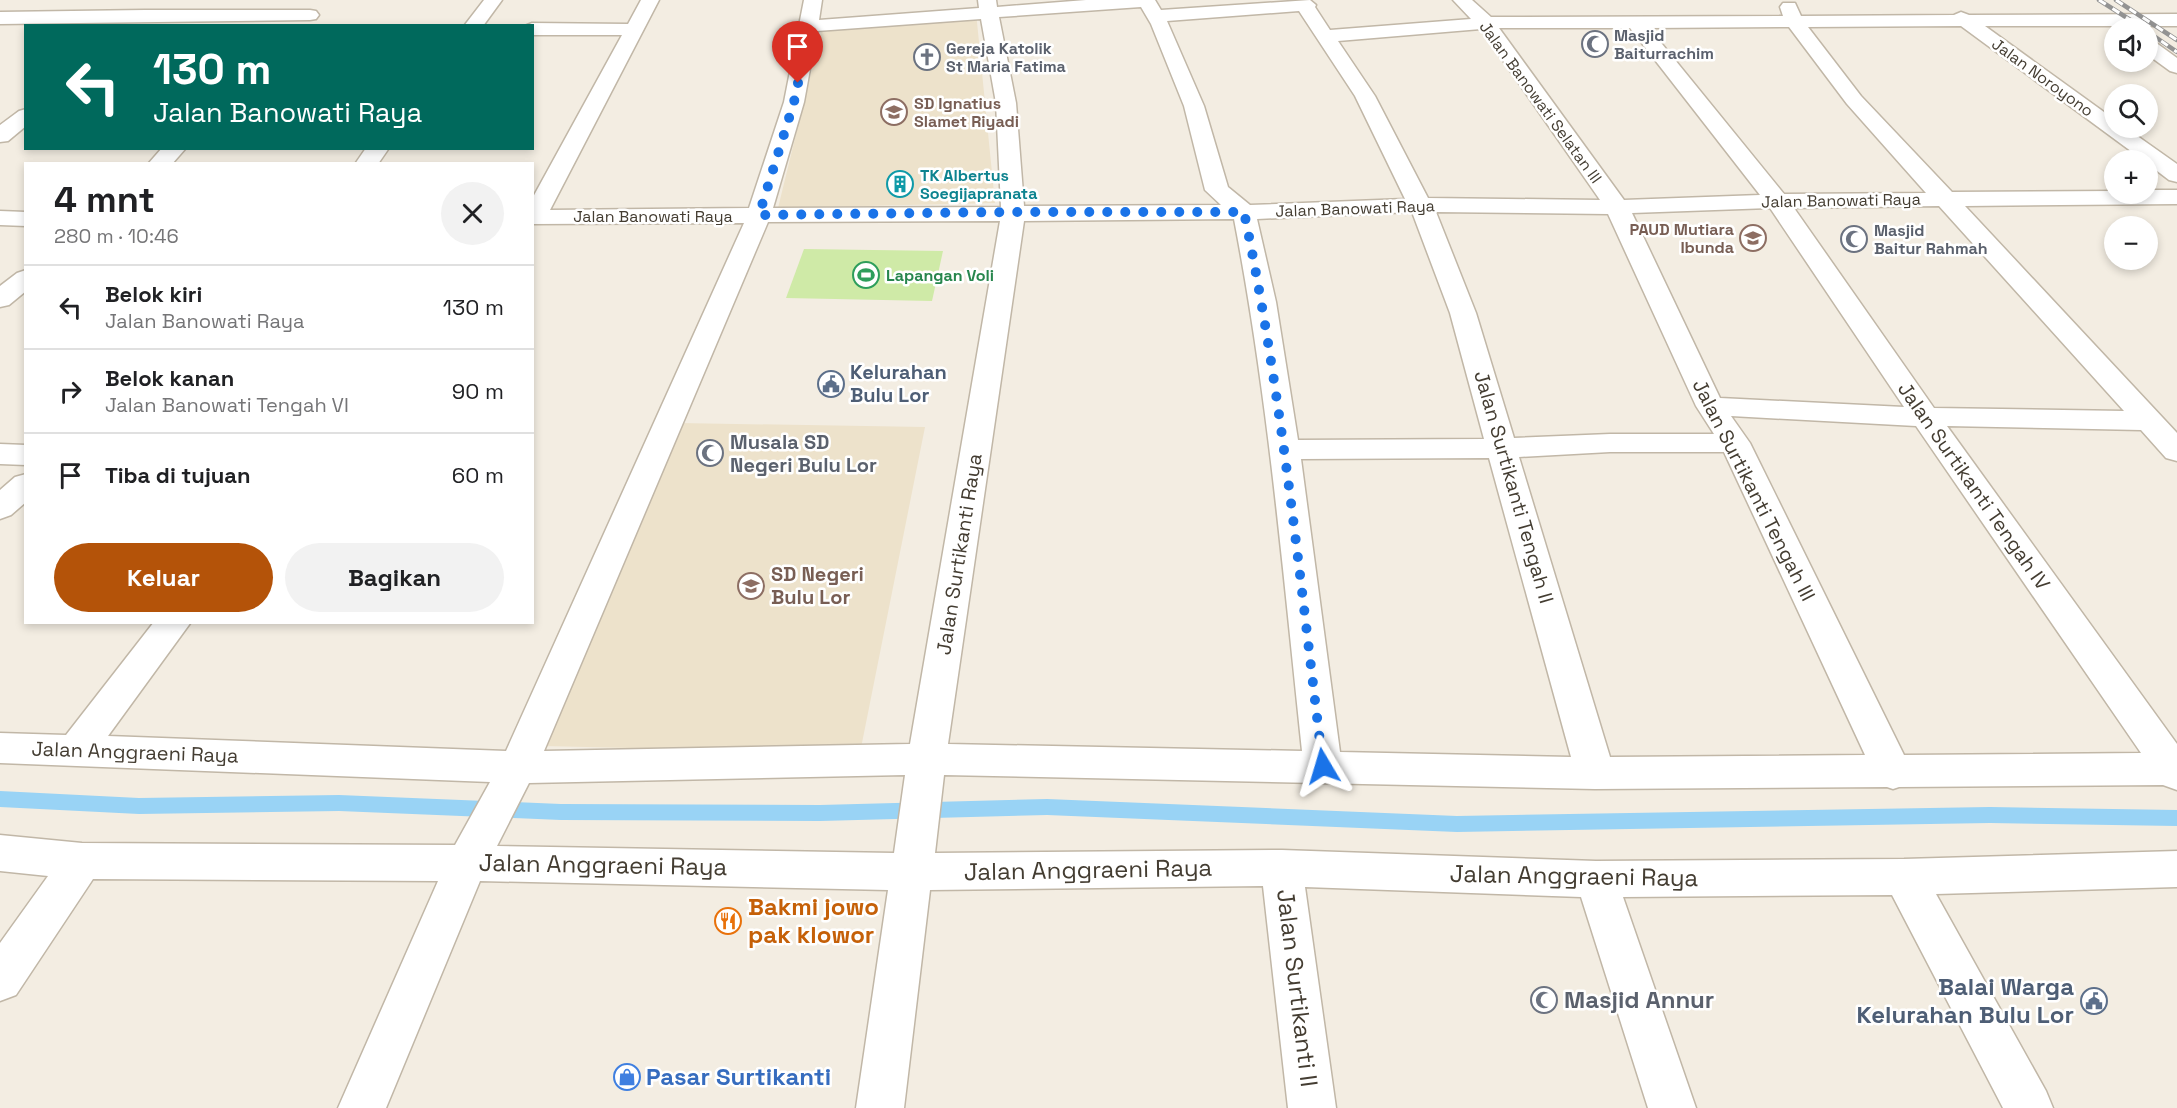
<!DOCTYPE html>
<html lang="id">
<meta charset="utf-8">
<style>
body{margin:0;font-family:"Space Grotesk",sans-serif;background:#f2f2f2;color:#202124;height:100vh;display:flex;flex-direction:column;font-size:22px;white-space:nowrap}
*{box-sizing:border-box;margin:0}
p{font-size:20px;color:#757577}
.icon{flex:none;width:33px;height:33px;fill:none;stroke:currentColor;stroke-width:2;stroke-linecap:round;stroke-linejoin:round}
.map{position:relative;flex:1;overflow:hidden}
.sheet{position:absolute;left:24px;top:162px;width:510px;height:462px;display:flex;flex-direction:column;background:#fff;border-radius:0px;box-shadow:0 3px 9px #0003}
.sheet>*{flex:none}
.hud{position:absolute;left:24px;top:24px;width:510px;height:126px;border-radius:0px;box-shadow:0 3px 9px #0003;background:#00695c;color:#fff;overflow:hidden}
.tools{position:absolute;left:2104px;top:18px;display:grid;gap:12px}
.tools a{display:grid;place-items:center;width:54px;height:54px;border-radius:50%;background:#fff;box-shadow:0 3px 9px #0003;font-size:30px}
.pin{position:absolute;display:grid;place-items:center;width:51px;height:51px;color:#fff;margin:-62px -26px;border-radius:50% 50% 50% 0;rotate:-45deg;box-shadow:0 0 6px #0007}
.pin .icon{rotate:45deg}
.me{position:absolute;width:66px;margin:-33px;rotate:353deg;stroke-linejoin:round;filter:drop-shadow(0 0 4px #0008)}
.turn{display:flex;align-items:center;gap:21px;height:126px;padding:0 30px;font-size:27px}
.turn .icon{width:78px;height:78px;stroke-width:2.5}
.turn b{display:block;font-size:42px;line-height:51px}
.round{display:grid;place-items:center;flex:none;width:63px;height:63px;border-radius:32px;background:#f2f2f2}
.head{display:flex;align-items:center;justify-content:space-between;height:102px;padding:0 30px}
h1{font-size:36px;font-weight:600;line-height:45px}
.primary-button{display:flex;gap:12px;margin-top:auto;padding:12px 30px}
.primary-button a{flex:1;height:69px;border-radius:36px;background:#b45309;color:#fff;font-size:24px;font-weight:600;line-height:69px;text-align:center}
.primary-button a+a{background:#f2f2f2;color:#202124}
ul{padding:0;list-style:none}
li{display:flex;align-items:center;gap:18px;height:84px;padding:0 30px;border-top:2px solid #e0e0e0}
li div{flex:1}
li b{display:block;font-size:22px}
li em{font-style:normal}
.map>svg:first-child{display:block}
</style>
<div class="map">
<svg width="2177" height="1108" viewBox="0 0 2177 1108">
<rect width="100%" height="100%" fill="#f3ede2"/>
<path fill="#ede2cb" d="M976,12L995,203L778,208L824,20Z
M679,423L925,427L860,753L542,746Z"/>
<path fill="#cfeaa7" d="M804,249L943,251L932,301L786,298Z"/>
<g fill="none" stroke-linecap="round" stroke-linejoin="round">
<path fill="#99d3f5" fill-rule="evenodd" d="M0,791L139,798L339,795L561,804L820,805L1047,799L1457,816L1990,807L2177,810V826L1990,823L1457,832L1047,815L820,821L561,820L339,811L139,814L0,807Z"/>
<defs>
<path id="minor" d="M484,0H502L483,26H464Z
M641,0H659L550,210L749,208L784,102L804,0H822L819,20L979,8L978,0H996L997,7L1086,0H1155L1161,10L1310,0L1316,5L1315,7L1330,30L1471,19L1453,0H1472L1491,17L1783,16L1780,7L1783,3H1795L1801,16L1954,15L1961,12L1969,15L2177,14V26H1985L2115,120V128H2126L2177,164V182L2169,180L2148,164V160H2143L1961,26L1808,27L1861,96L1952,192L2115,191V194H2148V190H2177V204L1965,206L2177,433V461L2166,458L2141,430L1947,426L2177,744V790L2163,785L1899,787L1893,789L1887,787L1595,789L944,775L935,853L1282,850L1596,861L1904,859L2177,851V887L1936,894L2046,1091L2053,1108H2003L1892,895L1623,897L1696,1108H1648L1581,897L1305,887L1336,1108H1288L1263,886L930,890L904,1108H856L888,890L480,881L386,1108H338L438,881L93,879L16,995L0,1001V943L48,876L0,871V835L82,843L455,845L490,782L0,763V733L66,735L154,622H191L108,736L506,751L744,223L532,224V199L622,35H532V26H525L532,23L628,24ZM1141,7L1151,24L1184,106L1205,190L1221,205L1024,206L1016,103L999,17ZM1299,11L1355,96L1405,199L1250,205L1228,187L1204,106L1167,21ZM981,19L996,103L1001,207L773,208L804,102L817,31ZM1789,27L1847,104L1926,193L1784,194L1649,28ZM1499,28H1630L1760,195L1624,200ZM1481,29L1600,200L1428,198L1375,96L1338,41ZM1939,206L2124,411L1934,408L1794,208ZM1770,208L1904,407L1720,398L1632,213ZM1412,212L1450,313L1484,439L1298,440L1276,302L1257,219ZM1436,212L1608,214L1696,406L1714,434H1610L1514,438L1476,313ZM1234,219C1268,395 1283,573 1302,751L948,744L1024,221ZM1000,221L910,744L544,751L768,222ZM1731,416L1916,426L2141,753L1904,755L1750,443ZM1610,452H1724L1865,755L1610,757L1519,457ZM1489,458L1571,757L1340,752L1301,459ZM905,775L894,853L497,846L529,783Z
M145,10H310L316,11L319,15L316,19L310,20L0,24V12Z
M2148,40L2155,42L2177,58V73L2170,71L2148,55Z
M26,109V126L8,141L0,142V125L19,111Z
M162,148H186L172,164H148Z
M366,148H389L378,164H355Z
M0,211L26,212V226L0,225Z
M26,270V291L9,305L0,307V286L17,273Z
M0,444L26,445V465L0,464Z
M26,474V502L11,515L0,519V490L15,477Z"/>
</defs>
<use href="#minor" stroke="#c1b7a7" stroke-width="3"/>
<use href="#minor" fill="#fff" fill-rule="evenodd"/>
<defs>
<path id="rail" d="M2099,0L2143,28
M2116,0L2177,40
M2148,32L2177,52"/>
</defs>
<use href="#rail" stroke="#939393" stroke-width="4.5"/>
<use href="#rail" stroke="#fff" stroke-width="3" stroke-dasharray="8" stroke-linecap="butt"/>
</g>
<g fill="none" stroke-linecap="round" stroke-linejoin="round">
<path stroke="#1a73e8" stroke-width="10" stroke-dasharray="0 18" d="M798,83L794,102L759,215L1013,212H1244C1282,395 1300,581 1323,766"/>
</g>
<defs>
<symbol id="mosque-ring" viewBox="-11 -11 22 22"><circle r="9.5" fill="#fff" stroke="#6b7280" stroke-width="1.5"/><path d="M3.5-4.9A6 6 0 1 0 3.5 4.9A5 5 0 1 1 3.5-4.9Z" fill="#6b7280"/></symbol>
<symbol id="church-ring" viewBox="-11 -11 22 22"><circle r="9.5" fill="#fff" stroke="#6b7280" stroke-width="1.5"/><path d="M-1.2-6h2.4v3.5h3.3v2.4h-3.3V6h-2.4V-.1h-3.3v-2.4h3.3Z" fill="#6b7280"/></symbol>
<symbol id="school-ring" viewBox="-11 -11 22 22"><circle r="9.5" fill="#fff" stroke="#8d6e63" stroke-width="1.5"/><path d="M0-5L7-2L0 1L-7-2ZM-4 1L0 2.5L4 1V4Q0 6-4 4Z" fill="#8d6e63"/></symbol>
<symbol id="building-ring" viewBox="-11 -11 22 22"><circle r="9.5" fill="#fff" stroke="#0f9aa8" stroke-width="1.5"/><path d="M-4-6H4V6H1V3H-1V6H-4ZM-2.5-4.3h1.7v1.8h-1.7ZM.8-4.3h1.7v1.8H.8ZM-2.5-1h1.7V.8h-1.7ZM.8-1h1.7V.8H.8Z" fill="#0f9aa8"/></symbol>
<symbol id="stadium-ring" viewBox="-11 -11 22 22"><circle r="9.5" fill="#fff" stroke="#2e9e5b" stroke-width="1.5"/><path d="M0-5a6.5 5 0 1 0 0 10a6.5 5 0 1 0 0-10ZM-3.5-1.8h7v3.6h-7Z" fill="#2e9e5b"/></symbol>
<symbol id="civic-ring" viewBox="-11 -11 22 22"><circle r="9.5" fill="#fff" stroke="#5c6f8a" stroke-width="1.5"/><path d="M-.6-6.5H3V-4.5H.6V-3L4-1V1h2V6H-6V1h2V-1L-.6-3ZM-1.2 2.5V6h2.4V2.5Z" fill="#5c6f8a"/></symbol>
<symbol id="restaurant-ring" viewBox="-11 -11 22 22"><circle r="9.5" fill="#fff" stroke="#e8710a" stroke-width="1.5"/><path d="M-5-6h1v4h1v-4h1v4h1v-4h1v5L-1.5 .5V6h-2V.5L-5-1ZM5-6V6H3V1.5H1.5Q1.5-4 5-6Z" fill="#e8710a"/></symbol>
<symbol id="shop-ring" viewBox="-11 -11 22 22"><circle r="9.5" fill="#fff" stroke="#3f7fe0" stroke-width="1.5"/><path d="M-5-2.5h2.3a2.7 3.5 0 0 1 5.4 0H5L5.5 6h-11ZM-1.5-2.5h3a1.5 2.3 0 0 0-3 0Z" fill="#3f7fe0"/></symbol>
</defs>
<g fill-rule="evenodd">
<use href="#mosque-ring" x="1580" y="29" width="30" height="30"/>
<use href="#church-ring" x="912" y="42" width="30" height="30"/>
<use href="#school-ring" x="879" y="97" width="30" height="30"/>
<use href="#building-ring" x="885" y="169" width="30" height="30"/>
<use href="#school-ring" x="1738" y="223" width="30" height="30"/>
<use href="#mosque-ring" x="1839" y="224" width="30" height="30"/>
<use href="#stadium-ring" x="851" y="260" width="30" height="30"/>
<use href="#civic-ring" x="816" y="369" width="30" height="30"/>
<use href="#mosque-ring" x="695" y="438" width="30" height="30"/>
<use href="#school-ring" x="736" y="571" width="30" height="30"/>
<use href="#restaurant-ring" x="713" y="906" width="30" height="30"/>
<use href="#mosque-ring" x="1529" y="985" width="30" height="30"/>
<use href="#civic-ring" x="2079" y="986" width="30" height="30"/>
<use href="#shop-ring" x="612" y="1062" width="30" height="30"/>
</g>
<g text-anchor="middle" stroke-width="5" stroke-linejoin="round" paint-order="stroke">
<g font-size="16" font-weight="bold" fill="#5b616d" stroke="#fff" text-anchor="start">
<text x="1614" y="41">Masjid<tspan x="1614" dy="18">Baiturrachim</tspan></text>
<text x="946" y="54">Gereja Katolik<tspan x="946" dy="18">St Maria Fatima</tspan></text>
<text x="1874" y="236">Masjid<tspan x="1874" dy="18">Baitur Rahmah</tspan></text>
</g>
<g font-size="16" fill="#443d32" stroke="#fff">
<text transform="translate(2043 77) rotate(36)" y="6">Jalan Noroyono</text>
<text transform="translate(1541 102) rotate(54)" y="6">Jalan Banowati Selatan III</text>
<text transform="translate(1841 200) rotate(-1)" y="6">Jalan Banowati Raya</text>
<text transform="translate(1355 208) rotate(-2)" y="6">Jalan Banowati Raya</text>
<text x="653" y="222">Jalan Banowati Raya</text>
</g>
<g font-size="16" font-weight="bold" fill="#785e54" stroke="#fff" text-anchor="start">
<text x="914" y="109">SD Ignatius<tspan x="914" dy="18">Slamet Riyadi</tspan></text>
<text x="1734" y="235" text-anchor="end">PAUD Mutiara<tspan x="1734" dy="18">Ibunda</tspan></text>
</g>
<g font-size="16" font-weight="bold" fill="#0d838f" stroke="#fff" text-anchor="start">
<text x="920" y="181">TK Albertus<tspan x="920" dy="18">Soegijapranata</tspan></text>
</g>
<g font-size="16" font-weight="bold" fill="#27864d" stroke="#fff" text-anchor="start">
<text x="886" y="281">Lapangan Voli</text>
</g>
<g font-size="20" font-weight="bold" fill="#4e5e75" stroke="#fff" text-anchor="start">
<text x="850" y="379">Kelurahan<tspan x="850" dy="23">Bulu Lor</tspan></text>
</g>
<g font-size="20" font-weight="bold" fill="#5b616d" stroke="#fff" text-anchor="start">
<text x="730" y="449">Musala SD<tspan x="730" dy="23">Negeri Bulu Lor</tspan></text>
</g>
<g font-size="20" fill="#443d32" stroke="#fff">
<text transform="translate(1974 486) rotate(55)" y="7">Jalan Surtikanti Tengah IV</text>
<text transform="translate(1514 487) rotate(74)" y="7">Jalan Surtikanti Tengah II</text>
<text transform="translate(1754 490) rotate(63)" y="7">Jalan Surtikanti Tengah III</text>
<text transform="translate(959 554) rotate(-81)" y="7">Jalan Surtikanti Raya</text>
<text transform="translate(135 752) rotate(2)" y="7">Jalan Anggraeni Raya</text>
</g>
<g font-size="20" font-weight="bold" fill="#785e54" stroke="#fff" text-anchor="start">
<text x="771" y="581">SD Negeri<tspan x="771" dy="23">Bulu Lor</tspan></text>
</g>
<g font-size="24" fill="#443d32" stroke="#fff">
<text transform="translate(603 865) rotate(1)" y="8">Jalan Anggraeni Raya</text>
<text transform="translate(1088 870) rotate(-1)" y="8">Jalan Anggraeni Raya</text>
<text transform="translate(1574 876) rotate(1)" y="8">Jalan Anggraeni Raya</text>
<text transform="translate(1297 988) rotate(83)" y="8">Jalan Surtikanti II</text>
</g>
<g font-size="24" font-weight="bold" fill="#c56008" stroke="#fff" text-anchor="start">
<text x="748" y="915">Bakmi jowo<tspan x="748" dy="28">pak klowor</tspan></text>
</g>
<g font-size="24" font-weight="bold" fill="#4e5e75" stroke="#fff" text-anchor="end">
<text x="2074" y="995">Balai Warga<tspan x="2074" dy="28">Kelurahan Bulu Lor</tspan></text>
</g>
<g font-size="24" font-weight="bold" fill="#5b616d" stroke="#fff" text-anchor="start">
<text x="1564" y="1008">Masjid Annur</text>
</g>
<g font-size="24" font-weight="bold" fill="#366cbe" stroke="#fff" text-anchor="start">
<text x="646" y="1085">Pasar Surtikanti</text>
</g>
</g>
</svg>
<div class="tools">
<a><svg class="icon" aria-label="sound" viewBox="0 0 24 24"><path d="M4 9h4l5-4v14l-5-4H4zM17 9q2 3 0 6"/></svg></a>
<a><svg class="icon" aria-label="search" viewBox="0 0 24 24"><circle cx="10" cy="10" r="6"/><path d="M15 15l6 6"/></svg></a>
<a>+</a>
<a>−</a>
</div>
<div class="pin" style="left:798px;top:83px;background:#d93025"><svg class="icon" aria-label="arrive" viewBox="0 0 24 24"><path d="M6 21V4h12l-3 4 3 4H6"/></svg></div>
<svg class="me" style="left:1323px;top:766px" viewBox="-20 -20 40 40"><path d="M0-17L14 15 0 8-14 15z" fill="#1a73e8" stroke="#fff" stroke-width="4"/></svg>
<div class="hud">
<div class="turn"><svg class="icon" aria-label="left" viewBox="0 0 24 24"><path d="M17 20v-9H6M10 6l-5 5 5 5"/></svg><div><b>130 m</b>Jalan Banowati Raya</div></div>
</div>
<section class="sheet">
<div class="head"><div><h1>4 mnt</h1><p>280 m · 10:46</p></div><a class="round"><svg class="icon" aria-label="close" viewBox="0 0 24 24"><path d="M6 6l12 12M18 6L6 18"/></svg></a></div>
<ul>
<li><svg class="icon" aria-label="left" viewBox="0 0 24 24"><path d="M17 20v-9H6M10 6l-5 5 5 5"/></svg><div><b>Belok kiri</b><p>Jalan Banowati Raya</p></div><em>130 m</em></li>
<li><svg class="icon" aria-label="right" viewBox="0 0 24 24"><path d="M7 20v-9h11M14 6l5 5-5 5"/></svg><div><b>Belok kanan</b><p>Jalan Banowati Tengah VI</p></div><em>90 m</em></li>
<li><svg class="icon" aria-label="arrive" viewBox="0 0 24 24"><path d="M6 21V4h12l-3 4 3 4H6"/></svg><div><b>Tiba di tujuan</b></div><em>60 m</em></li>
</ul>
<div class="primary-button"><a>Keluar</a><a>Bagikan</a></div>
</section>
</div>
